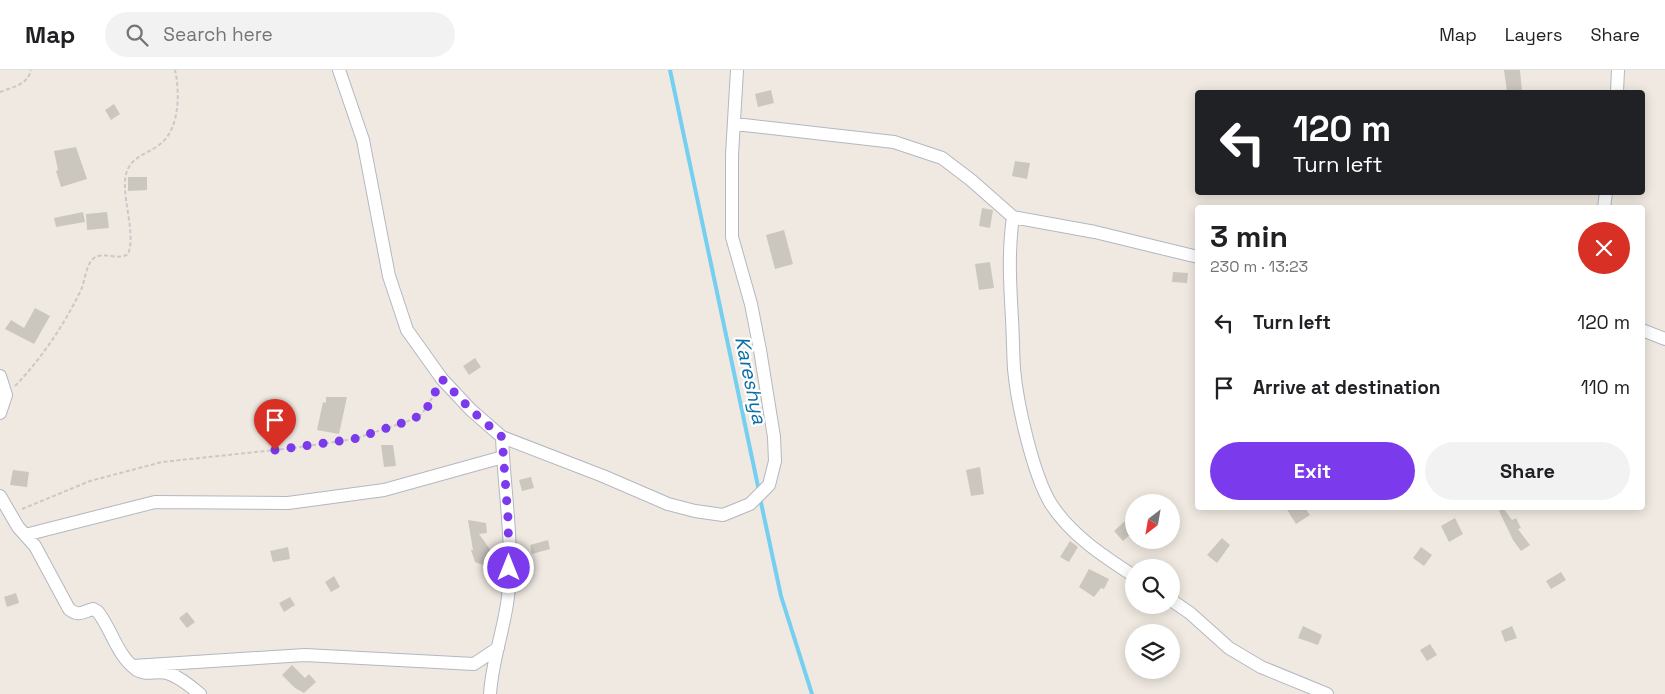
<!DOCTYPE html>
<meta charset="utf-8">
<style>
body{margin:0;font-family:"Space Grotesk",sans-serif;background:#f2f2f2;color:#202124;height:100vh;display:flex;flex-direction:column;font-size:19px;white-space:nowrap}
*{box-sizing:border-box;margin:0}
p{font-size:16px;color:#757577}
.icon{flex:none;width:28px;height:28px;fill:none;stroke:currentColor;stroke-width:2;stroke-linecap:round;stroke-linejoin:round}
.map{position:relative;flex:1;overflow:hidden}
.sheet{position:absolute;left:1195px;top:135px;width:450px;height:305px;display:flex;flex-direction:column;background:#fff;border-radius:5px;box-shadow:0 2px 12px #0003}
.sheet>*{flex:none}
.top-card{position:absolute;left:1195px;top:20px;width:450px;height:105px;border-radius:5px;box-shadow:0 2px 12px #0003;background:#202124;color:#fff;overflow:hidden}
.needle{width:32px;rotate:211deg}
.fabs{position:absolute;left:1125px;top:424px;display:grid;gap:10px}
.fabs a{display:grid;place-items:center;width:55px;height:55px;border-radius:50%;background:#fff;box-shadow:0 2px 12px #0003;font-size:25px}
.pin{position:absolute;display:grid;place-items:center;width:42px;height:42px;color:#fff;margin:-51px -21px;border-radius:50% 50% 50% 0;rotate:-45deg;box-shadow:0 0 5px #0007}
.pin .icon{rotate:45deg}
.me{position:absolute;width:55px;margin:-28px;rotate:0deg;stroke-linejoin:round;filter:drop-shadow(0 0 4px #0008)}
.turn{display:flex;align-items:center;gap:18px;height:105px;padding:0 15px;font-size:22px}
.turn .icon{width:65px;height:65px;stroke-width:2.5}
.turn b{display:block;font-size:35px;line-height:42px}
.round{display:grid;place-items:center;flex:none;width:52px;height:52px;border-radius:26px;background:#f2f2f2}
.overview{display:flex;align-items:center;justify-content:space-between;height:85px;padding:0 15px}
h1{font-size:30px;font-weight:800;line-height:38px}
.action{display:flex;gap:10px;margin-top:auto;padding:10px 15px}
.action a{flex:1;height:58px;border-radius:30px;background:#7c3aed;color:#fff;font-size:20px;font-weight:800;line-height:58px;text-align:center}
.action a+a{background:#f2f2f2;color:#202124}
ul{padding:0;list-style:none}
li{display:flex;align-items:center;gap:15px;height:65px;padding:0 15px}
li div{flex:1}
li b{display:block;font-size:19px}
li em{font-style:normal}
header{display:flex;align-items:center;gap:30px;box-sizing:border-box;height:70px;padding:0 25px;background:#fff;border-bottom:1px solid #e0e0e0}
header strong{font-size:24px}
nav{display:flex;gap:28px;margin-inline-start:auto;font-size:18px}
.search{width:350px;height:45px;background:#f2f2f2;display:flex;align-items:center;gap:12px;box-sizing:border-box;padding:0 18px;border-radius:28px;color:#757577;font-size:19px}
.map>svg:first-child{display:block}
</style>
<header>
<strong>Map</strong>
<div class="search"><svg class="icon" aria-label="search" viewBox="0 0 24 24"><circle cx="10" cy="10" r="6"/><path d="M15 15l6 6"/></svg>Search here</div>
<nav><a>Map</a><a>Layers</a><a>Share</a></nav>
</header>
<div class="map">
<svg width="1665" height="624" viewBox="0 0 1665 624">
<rect width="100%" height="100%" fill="#efe9e1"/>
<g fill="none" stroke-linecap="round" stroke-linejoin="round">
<path stroke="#75cff0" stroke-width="4" d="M670,0L759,421
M760,428L781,526L812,624"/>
</g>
<path fill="#cbc7bf" d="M1504,0H1520L1522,22H1507Z
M771,20L774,33L758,37L755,24Z
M114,34L120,44L111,50L105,40Z
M76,77L87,109L61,117L56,101L58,100L54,81Z
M1015,91L1030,93L1027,109L1012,106Z
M128,107H147V120L128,121Z
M982,138L993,140L990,158L979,156Z
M83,142L85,152L56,157L54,148Z
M107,142L109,158L87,160L86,144Z
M784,160L793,194L775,199L766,165Z
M990,192L994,218L979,220L975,194Z
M1173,202L1188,203L1187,213L1172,212Z
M35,238L50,246L34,274L5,259L11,250L24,258Z
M475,288L481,297L469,305L463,296Z
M326,327H347L339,364L317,360L323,332L326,333Z
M381,375H393L396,396L384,397Z
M980,397L984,424L971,426L966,400Z
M13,400L29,402L27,417L10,415Z
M531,407L534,418L522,421L519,410Z
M1286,438H1305L1310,445L1296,454Z
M1503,438L1512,450L1516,448L1521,458L1518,459L1530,475L1521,481L1513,470L1499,441Z
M1134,443V461L1123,471L1114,461Z
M1455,448L1463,464L1449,472L1441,456Z
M468,450L486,453L487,463L479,464L492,482V492L486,496L475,492L471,480H473Z
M1222,468L1230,475L1217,493L1207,485Z
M548,470L550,479L532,484L530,475Z
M1070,471L1078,477L1069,492L1060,487Z
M288,477L290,489L273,492L270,481Z
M1421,477L1432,485L1424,496L1413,488Z
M1089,499L1109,509L1104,519L1101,518L1094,527L1079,517Z
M1561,502L1566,510L1551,519L1546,511Z
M334,506L340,517L331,522L325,512Z
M16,523L19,533L7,537L4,527Z
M290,527L295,535L284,542L279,533Z
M187,542L195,552L187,558L179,548Z
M1303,556L1322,565L1318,575L1298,568Z
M1512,556L1517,568L1505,572L1501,561Z
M1430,574L1437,585L1427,591L1420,580Z
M292,595L305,608L309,604L316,612L304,623L295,618L282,605Z"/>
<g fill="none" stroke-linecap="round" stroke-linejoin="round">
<defs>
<path id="minor" d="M339,0L363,70L389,206L407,260L442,309L471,340L502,367L603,406L668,434L695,441L723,445L750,434L769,415L775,391L774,367L760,280L751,234L732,167V85L737,0
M1617,22L1618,0
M735,54L894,72L942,88L971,110L1013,147L1095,162L1198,187
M1604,138L1606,122
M1013,147C1008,181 1010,215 1012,249C1013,266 1013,282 1014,299C1017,333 1033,405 1051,434C1071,465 1103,486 1134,506
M1642,260L1665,269
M0,306L6,325L0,343
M0,426L18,457L35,476L69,539C79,547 82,542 93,539L98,542C112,560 117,586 137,600C146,606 157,600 167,603C180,607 190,616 200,624
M25,465L155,432L288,433L384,420L503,387
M1171,530L1190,543L1229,578L1261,597L1327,624
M133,596L305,585L474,594L498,578
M490,624C492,591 504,560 508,527C514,474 504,420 502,367"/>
</defs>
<use href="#minor" stroke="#b4b7c1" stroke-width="14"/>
<path stroke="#c9c9c9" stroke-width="2" stroke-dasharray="4 2.5" stroke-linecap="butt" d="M0,22C12,17 28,15 31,0
M15,316C42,288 64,255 81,220C85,211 86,194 94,188C104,181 118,191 128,184C137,162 119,122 127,101C133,86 147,84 159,75C180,60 180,22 175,0
M22,439L90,411L162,392L294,378L354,369L411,350L422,344L437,320"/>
<use href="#minor" stroke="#fff" stroke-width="12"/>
</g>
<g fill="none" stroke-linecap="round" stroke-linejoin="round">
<path stroke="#7c3aed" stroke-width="9" stroke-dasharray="0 16.2" d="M275,380L354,369L411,350L422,344L427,338L442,309L471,340L502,367L508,448L509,498"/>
</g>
<g text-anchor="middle" stroke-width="4.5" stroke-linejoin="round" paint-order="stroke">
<g font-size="20" font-style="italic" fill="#0d6fa3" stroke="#fff">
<text transform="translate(751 310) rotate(78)" y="7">Kareshya</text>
</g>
</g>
</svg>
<div class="fabs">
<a><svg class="needle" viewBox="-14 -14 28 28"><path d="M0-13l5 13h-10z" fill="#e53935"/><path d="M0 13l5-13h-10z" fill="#757577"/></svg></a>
<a><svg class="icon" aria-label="search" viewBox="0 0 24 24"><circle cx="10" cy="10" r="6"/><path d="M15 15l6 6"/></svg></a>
<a><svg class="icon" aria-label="layers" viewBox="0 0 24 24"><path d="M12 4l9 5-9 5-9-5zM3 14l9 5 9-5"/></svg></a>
</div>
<div class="pin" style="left:275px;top:380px;background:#d93025"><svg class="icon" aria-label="arrive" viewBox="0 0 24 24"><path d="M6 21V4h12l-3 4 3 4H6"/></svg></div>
<svg class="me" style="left:509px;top:498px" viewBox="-20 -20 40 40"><circle r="17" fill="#7c3aed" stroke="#fff" stroke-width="3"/><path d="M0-11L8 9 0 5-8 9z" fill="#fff"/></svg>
<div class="top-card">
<div class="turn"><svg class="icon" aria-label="left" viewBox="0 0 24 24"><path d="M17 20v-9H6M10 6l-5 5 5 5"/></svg><div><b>120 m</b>Turn left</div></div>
</div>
<section class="sheet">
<div class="overview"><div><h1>3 min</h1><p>230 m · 13:23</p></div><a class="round" style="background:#d93025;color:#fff"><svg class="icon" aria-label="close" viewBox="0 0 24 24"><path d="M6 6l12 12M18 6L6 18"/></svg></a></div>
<ul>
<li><svg class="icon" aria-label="left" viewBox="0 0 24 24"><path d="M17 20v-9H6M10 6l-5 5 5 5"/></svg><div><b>Turn left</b></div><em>120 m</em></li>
<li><svg class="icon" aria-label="arrive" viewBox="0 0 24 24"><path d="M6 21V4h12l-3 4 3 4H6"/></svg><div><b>Arrive at destination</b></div><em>110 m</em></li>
</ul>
<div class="action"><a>Exit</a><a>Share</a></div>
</section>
</div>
